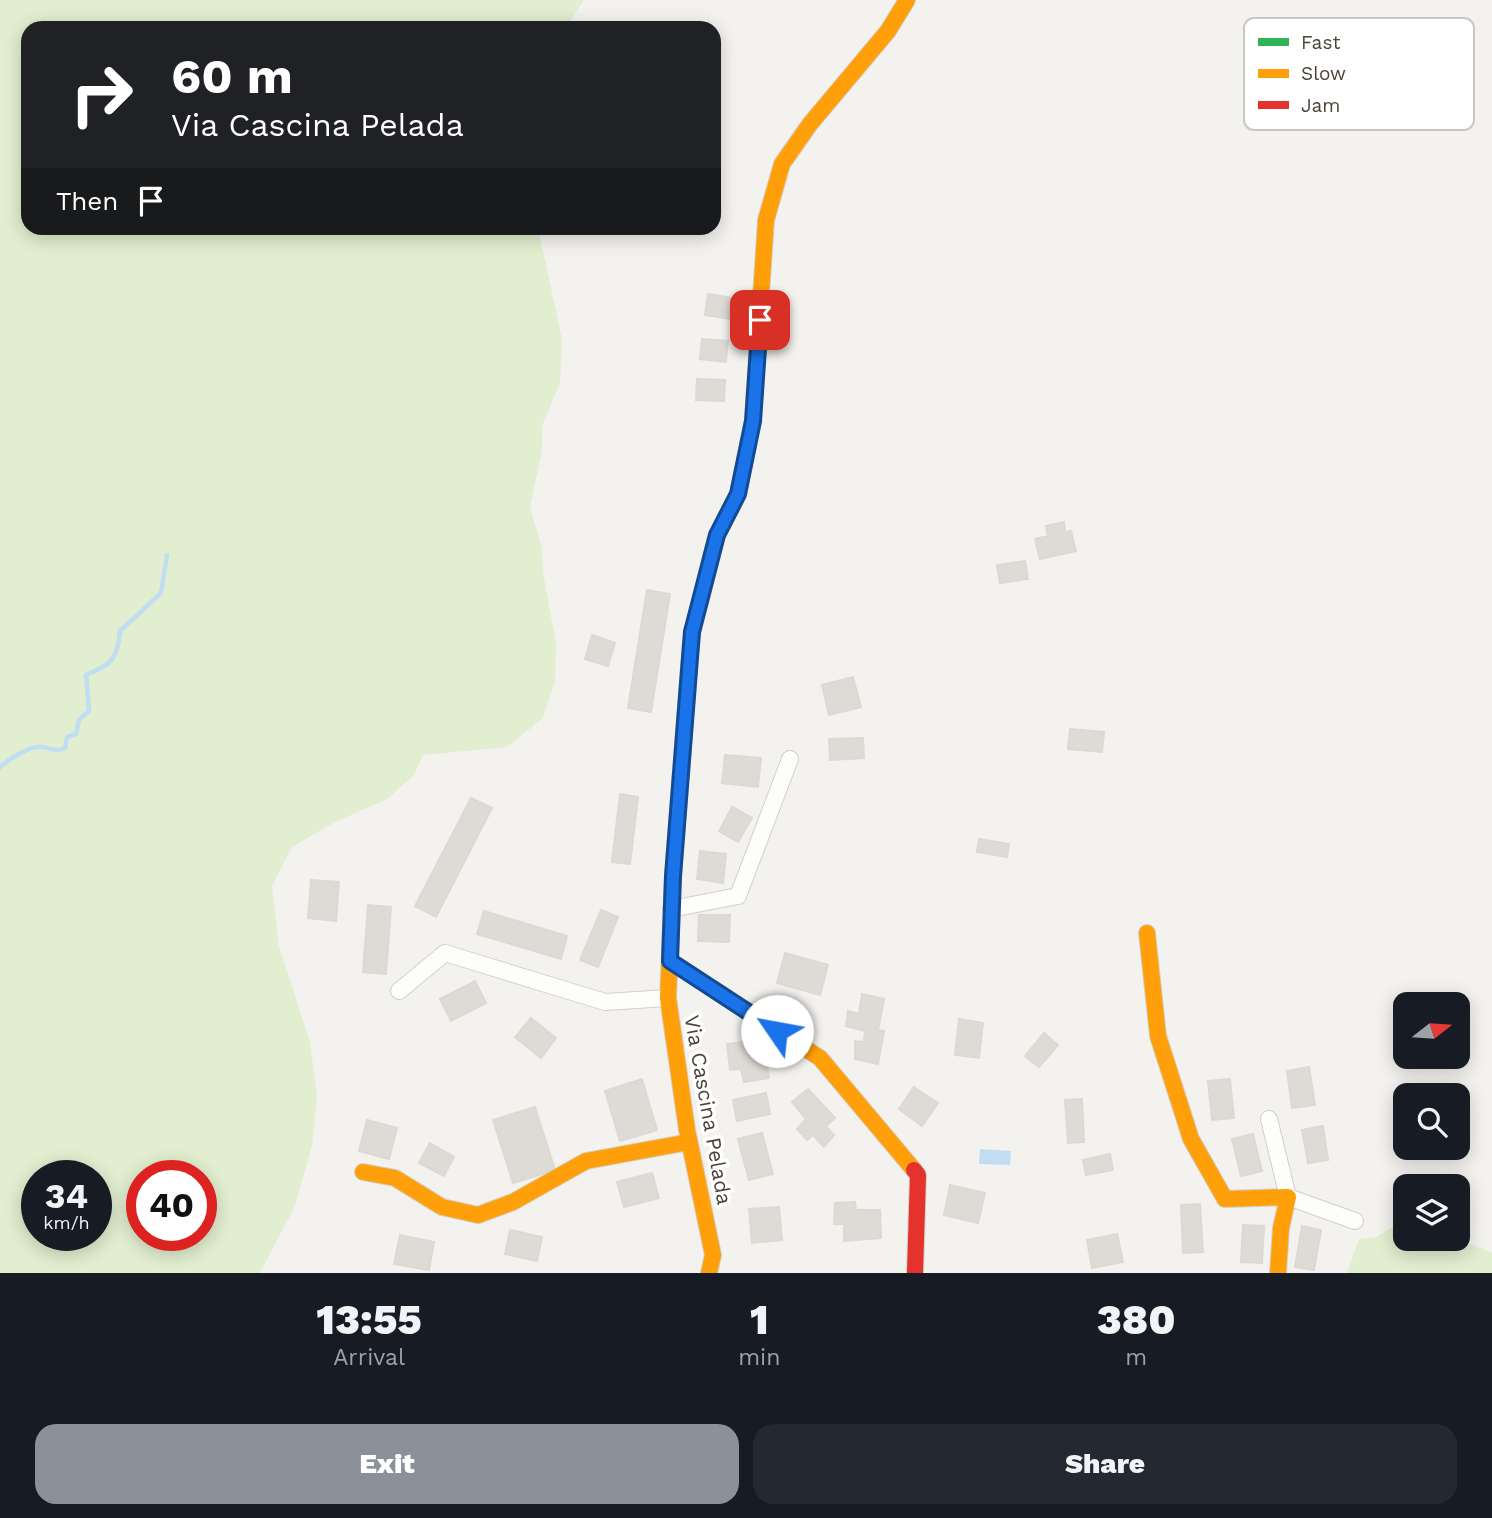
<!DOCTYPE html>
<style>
body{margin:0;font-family:"Work Sans",sans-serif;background:#242831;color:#f1f3f6;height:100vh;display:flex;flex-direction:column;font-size:26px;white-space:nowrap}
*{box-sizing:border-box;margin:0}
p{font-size:23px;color:#9ea1a6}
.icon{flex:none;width:38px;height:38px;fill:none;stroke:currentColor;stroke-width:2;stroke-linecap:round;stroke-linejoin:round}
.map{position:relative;height:1273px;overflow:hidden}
.sheet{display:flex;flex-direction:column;background:#171b24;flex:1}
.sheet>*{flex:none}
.hud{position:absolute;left:21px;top:21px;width:700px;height:214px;border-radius:21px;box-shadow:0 4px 18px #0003;background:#202124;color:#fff;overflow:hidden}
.needle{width:46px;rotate:73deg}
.fabs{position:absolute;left:1393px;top:992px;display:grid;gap:14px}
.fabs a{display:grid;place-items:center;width:77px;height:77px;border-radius:14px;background:#171b24;box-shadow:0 4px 18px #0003;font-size:35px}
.speed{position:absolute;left:21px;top:1160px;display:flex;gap:14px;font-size:35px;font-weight:700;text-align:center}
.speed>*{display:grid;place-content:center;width:91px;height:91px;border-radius:50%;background:#171b24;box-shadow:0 4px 18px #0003;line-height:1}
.speed small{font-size:18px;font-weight:400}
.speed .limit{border:10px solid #d22;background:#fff;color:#111}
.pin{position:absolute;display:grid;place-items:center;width:60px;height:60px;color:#fff;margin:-30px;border-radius:14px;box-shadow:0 4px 10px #0006}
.me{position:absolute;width:77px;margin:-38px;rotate:303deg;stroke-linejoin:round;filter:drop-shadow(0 0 5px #0008)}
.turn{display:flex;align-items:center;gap:24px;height:147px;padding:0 35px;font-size:32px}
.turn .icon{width:91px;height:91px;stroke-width:2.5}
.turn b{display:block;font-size:49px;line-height:60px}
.then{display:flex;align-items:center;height:66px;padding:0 35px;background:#0003;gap:14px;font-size:26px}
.eta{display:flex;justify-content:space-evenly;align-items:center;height:119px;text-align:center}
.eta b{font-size:42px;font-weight:800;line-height:49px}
.action{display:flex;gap:14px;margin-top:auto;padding:14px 35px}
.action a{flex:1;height:80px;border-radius:21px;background:#8c9099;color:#fff;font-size:28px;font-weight:800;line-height:80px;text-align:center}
.action a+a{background:#242831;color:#f1f3f6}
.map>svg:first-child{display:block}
</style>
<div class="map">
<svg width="1492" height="1273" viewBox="0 0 1492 1273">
<rect width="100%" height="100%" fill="#f4f2ee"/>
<path fill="#e1eecf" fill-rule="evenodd" d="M0,0H584L566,28H28V228H538L562,339L560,383L542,426V450L530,507L542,548L543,572L556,644L555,681L543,718L507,747L423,755L414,775L387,799L335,822L292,847L272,886L279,946L310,1042L317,1097L312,1146L295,1206L260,1273H0ZM37,1176H96V1236H37ZM142,1176H201V1236H142Z
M1392,1227H1405V1239C1443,1239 1458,1236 1492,1253V1273H1347L1359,1239L1376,1237Z"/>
<path fill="#c0ddf1" d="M980,1149L1011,1151L1010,1165L979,1164Z"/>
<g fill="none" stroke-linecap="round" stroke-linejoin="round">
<path stroke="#c0ddf1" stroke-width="4.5" d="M0,767C10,759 30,745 43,747C52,749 56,752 65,748L67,737L76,734L79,720L89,711L86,675C112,664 117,660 120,631L161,593L167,555"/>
</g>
<path fill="#dedbd6" stroke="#dcd9d4" stroke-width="2" d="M708,294L734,298L731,319L705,315Z
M702,339L728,341L726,362L700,359Z
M697,379L725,380L724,401L696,400Z
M1064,522L1065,532L1071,531L1076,551L1040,559L1035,539L1048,536L1046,526Z
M1025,561L1028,579L1000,583L997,565Z
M647,590L670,594L651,712L628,708Z
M592,635L615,643L608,666L585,659Z
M853,677L861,707L829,715L822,685Z
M1070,729L1104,732L1102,752L1068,749Z
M863,738L864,758L830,760L829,739Z
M725,755L761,758L758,787L722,783Z
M620,794L638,797L630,864L612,862Z
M471,798L492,808L436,917L415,906Z
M732,807L752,818L738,842L719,831Z
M979,839L1009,844L1007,857L977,852Z
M700,851L726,854L723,883L697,879Z
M311,880L339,882L336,921L308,918Z
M368,905L391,907L386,974L363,972Z
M601,910L618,917L598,967L580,960Z
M484,911L567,936L561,959L477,934Z
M699,915H730L729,942L698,941Z
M785,953L828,965L820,995L777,983Z
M475,981L486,1003L451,1021L440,999Z
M862,994L884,999L878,1030L884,1031L878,1064L855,1059V1041L864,1042L865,1031L846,1026L848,1011L859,1014Z
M531,1018L556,1038L541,1058L515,1037Z
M959,1019L983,1023L979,1058L955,1055Z
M1044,1033L1058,1045L1039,1067L1025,1056Z
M750,1041L752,1053L765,1052L769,1078L744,1082L741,1069L730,1070L727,1044Z
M1309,1067L1315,1105L1292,1108L1287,1071Z
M642,1079L657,1130L620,1141L605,1091Z
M1230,1079L1234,1118L1212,1120L1208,1081Z
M914,1087L938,1103L922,1126L899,1109Z
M808,1089L835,1118L826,1126L834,1135L824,1147L813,1135L807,1140L797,1129L806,1119L792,1102Z
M766,1093L770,1114L737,1121L733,1100Z
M1082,1099L1084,1142L1068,1143L1065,1100Z
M535,1107L555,1170L513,1183L493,1120Z
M367,1120L397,1128L389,1159L359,1151Z
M1323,1126L1328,1160L1308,1163L1302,1130Z
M762,1133L773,1174L749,1180L738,1139Z
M1253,1134L1262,1171L1241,1176L1232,1139Z
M430,1143L454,1157L444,1176L419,1163Z
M1110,1154L1113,1170L1086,1175L1083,1160Z
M652,1173L659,1198L624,1207L617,1182Z
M950,1185L985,1193L978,1223L944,1215Z
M855,1202L856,1210H880L881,1238L844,1241V1224H834L835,1203Z
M1200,1204L1203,1252L1183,1253L1181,1205Z
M779,1207L782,1240L752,1243L749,1209Z
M1243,1225L1264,1226L1262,1263L1241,1262Z
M1302,1226L1321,1230L1314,1270L1295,1267Z
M510,1230L542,1237L537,1261L505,1254Z
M1117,1234L1123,1262L1092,1268L1087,1240Z
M400,1235L434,1242L429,1270L394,1264Z"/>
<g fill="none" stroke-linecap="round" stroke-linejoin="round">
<defs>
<path id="street" d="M671,909L738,896L790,759
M399,991L445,953L605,1002L668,998
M1269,1119L1288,1197L1355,1221"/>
<path id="fast" d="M689,667L692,632L717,535L738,494L753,421L757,355"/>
<path id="slow" d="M757,355L766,220L782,164L810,124L888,31L907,0
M689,667L673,876L668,998L687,1130L713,1255L709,1273
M1147,933L1158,1036L1191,1139L1225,1199L1288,1197L1281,1228L1278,1273
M670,961L820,1058L914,1170
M363,1172L395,1178L442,1207L478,1215L513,1202L586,1161L689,1142"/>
<path id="jam" d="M914,1170L918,1175L915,1273"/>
</defs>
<use href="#street" stroke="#d2d0cb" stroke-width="18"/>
<use href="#fast" stroke="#d3cfc5" stroke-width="18"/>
<use href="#slow" stroke="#d3cfc5" stroke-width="18"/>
<use href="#jam" stroke="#d3cfc5" stroke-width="18"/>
<use href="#street" stroke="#fdfdfc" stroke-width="16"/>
<use href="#fast" stroke="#30b455" stroke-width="16"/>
<use href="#slow" stroke="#ff9f0a" stroke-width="16"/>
<use href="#jam" stroke="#e5322d" stroke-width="16"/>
</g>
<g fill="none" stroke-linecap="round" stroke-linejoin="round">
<defs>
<path id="route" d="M760,320L753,421L738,494L717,535L692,632L673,876L670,961L777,1031"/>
</defs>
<use href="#route" stroke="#114b97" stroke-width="18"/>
<use href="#route" stroke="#1a73e8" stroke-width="12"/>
</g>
<g text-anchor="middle" stroke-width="7" stroke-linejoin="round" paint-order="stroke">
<g font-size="21" fill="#4b4439" stroke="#fff">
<text transform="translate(708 1110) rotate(80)" y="7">Via Cascina Pelada</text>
</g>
</g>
<rect x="1244" y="18" width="230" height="112" rx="10" fill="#fff" stroke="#c9c7c4" stroke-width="2"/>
<rect x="1258" y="38" width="31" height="8" fill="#30b455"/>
<rect x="1258" y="69" width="31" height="9" fill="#ff9f0a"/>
<rect x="1258" y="101" width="31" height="8" fill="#e5322d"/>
<g font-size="19" fill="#4b4439">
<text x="1301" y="49">Fast</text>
<text x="1301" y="80">Slow</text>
<text x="1301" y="112">Jam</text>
</g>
</svg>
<div class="fabs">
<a><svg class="needle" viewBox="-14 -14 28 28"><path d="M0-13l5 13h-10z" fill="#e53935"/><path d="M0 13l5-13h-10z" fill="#9ea1a6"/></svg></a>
<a><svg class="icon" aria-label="search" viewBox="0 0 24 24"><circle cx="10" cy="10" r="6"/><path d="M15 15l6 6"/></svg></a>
<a><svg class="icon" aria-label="layers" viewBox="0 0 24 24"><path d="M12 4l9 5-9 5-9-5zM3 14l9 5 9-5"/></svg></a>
</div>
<div class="speed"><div>34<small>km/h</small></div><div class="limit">40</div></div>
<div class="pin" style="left:760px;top:320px;background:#d93025"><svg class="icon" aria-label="arrive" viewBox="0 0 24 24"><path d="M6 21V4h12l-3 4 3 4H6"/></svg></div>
<svg class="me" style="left:777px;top:1031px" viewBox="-20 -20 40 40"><circle r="19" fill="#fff"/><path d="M0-13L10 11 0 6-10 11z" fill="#1a73e8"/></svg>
<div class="hud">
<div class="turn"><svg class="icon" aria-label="right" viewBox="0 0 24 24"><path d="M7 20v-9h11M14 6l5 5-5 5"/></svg><div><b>60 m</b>Via Cascina Pelada</div></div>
<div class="then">Then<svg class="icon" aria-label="arrive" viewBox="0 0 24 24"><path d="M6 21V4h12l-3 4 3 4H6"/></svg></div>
</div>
</div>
<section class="sheet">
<div class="eta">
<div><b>13:55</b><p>Arrival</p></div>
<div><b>1</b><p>min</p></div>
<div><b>380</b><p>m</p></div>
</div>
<div class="action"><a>Exit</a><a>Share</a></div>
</section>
